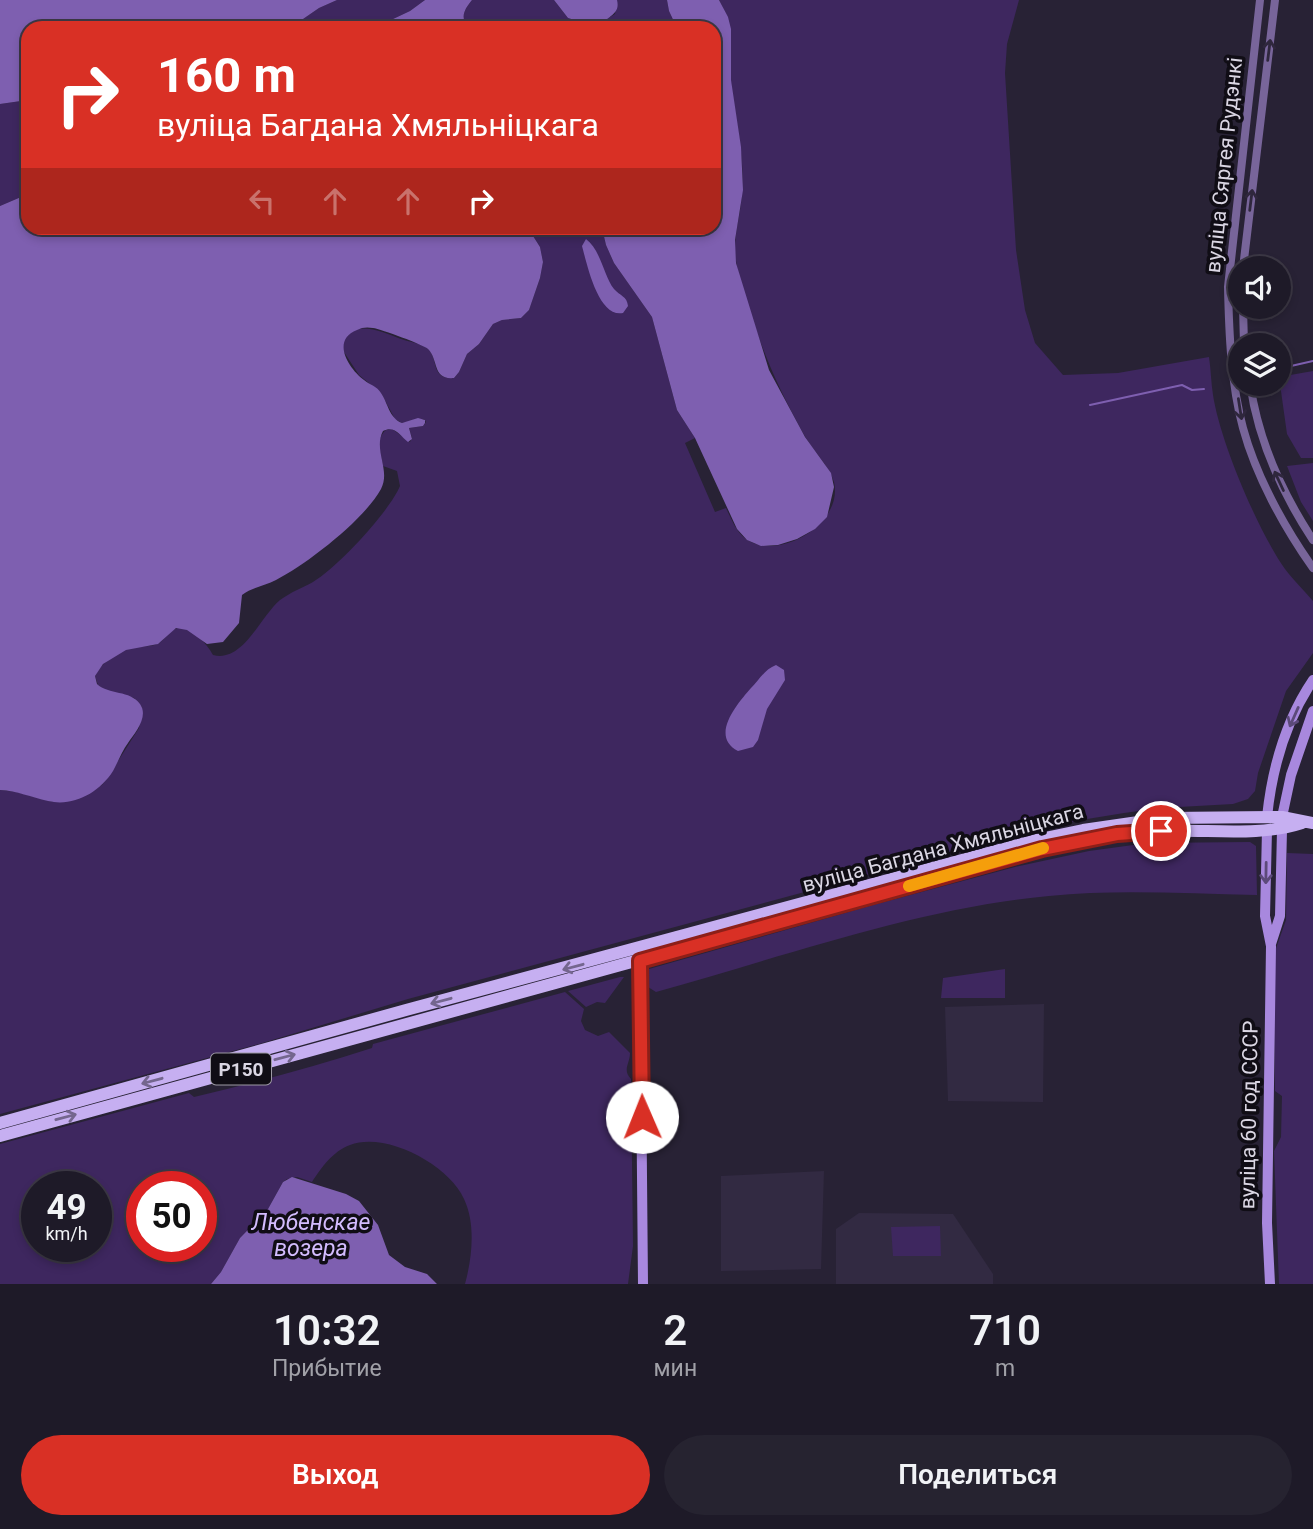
<!DOCTYPE html>
<html lang="ru">
<meta charset="utf-8">
<style>
body{margin:0;font-family:Roboto,sans-serif;background:#262330;color:#f1f3f6;height:100vh;display:flex;flex-direction:column;font-size:26px;white-space:nowrap}
*{box-sizing:border-box;margin:0}
p{font-size:23px;color:#a1a1a8}
.icon{flex:none;width:38px;height:38px;fill:none;stroke:currentColor;stroke-width:2;stroke-linecap:round;stroke-linejoin:round}
.map{position:relative;height:1284px;overflow:hidden}
.side{display:flex;flex-direction:column;background:#1e1a28;flex:1}
.side>*{flex:none}
.guide{position:absolute;left:21px;top:21px;width:700px;height:214px;border-radius:21px;box-shadow:0 4px 10px #0003,0 0 0 2px #3c3845;background:#d93025;color:#fff;overflow:hidden}
.fabs{position:absolute;left:1228px;top:256px;display:grid;gap:14px}
.fabs a{display:grid;place-items:center;width:63px;height:63px;border-radius:50%;background:#1e1a28;box-shadow:0 4px 10px #0003,0 0 0 2px #3c3845;font-size:35px}
.speed{position:absolute;left:21px;top:1171px;display:flex;gap:14px;font-size:35px;font-weight:700;text-align:center}
.speed>*{display:grid;place-content:center;width:91px;height:91px;border-radius:50%;background:#1e1a28;box-shadow:0 4px 10px #0003,0 0 0 2px #3c3845;line-height:1}
.speed small{font-size:18px;font-weight:400}
.speed .limit{border:10px solid #d22;background:#fff;color:#111}
.pin{position:absolute;display:grid;place-items:center;width:60px;height:60px;color:#fff;margin:-30px;border:4px solid #fff;border-radius:50%;box-shadow:0 2px 7px #0007}
.me{position:absolute;width:77px;margin:-38px;rotate:359deg;stroke-linejoin:round;filter:drop-shadow(0 0 5px #0008)}
.turn{display:flex;align-items:center;gap:24px;height:147px;padding:0 21px;font-size:32px}
.turn .icon{width:91px;height:91px;stroke-width:2.5}
.turn b{display:block;font-size:49px;line-height:60px}
.lanes{display:flex;align-items:center;height:66px;padding:0 21px;background:#0003;justify-content:center;gap:35px;direction:ltr}
.lanes .off{opacity:.35}
.eta{display:flex;justify-content:space-evenly;align-items:center;height:119px;text-align:center}
.eta b{font-size:42px;font-weight:600;line-height:49px}
.cta{display:flex;gap:14px;margin-top:auto;padding:14px 21px}
.cta a{flex:1;height:80px;border-radius:42px;background:#d93025;color:#fff;font-size:28px;font-weight:600;line-height:80px;text-align:center}
.cta a+a{background:#262330;color:#f1f3f6}
.map>svg:first-child{display:block}
</style>
<div class="map">
<svg width="1313" height="1284" viewBox="0 0 1313 1284">
<rect width="100%" height="100%" fill="#282235"/>
<path fill="#322a42" d="M1044,1004L1043,1102L948,1101L945,1007Z
M824,1171L821,1269L721,1271V1176Z
M859,1213L953,1214L993,1274V1284H836V1229Z"/>
<path fill="#3e275f" fill-rule="evenodd" d="M337,0H425L410,11L374,28H290L319,8Z
M472,0H554L568,18L581,22L586,28H468C460,17 464,10 472,0Z
M617,0H667L669,11L677,28H601L603,21L615,14Z
M719,0H1019L1007,44L1005,73L1016,250L1025,310L1035,343L1063,375L1118,373L1209,357C1211,370 1211,383 1213,395C1220,441 1258,531 1285,569C1293,580 1304,590 1313,601V653L1286,691L1258,773L1255,791L1248,799L1233,804L1161,808L1124,813L1081,820L986,843L408,999L259,1044L0,1114V790L17,792L53,802L102,785L106,780L139,728L142,707L134,698L107,691L98,685L95,676C101,662 120,650 135,647C142,646 150,647 157,644C165,641 170,628 179,628C192,627 208,645 213,655C243,663 260,617 280,600C291,592 302,588 313,582C338,567 389,512 400,486L397,471L383,466C381,454 375,439 386,430L392,429L410,442L412,438L409,428L423,426L426,422L424,419L402,423L395,419L381,393L359,375L342,349C345,315 383,332 401,339C409,342 420,343 427,348C440,359 429,379 454,378L459,372L467,354L479,344L493,324L502,320L521,318L529,310L540,278L543,262L540,247L528,228H602L606,245L614,263L652,317L677,410L695,438L685,443L715,512L726,508C731,518 736,532 746,539C778,562 844,524 834,482C830,467 811,448 803,433C778,388 762,351 747,302C743,288 738,275 736,261C732,238 741,215 742,193C745,154 735,120 731,82C727,47 737,34 719,0Z
M28,100V194L0,206V104Z
M1313,371V458H1301L1287,434L1279,377Z
M1313,463V521L1301,502L1287,466Z
M1250,842L1256,846L1257,895C1189,894 1118,889 1049,896C919,908 782,957 656,992L648,987L649,969L873,905L1015,867L1089,851L1148,843Z
M1287,853L1313,854V1284H1279L1274,1151L1281,1137L1282,1096L1275,1091L1274,954L1286,920Z
M1005,969V998H941L943,978Z
M620,977H624L605,1003L597,1002L586,1007L568,991Z
M565,992L584,1009L581,1021L585,1030L598,1036L609,1032L630,1053C630,1064 622,1069 631,1079L633,1246L628,1284H465C472,1258 476,1224 464,1199C449,1165 386,1131 350,1145C333,1151 321,1168 312,1182L297,1177L287,1179L283,1182L268,1209L240,1238L221,1272L211,1284H0V1144L189,1093L194,1097C254,1083 313,1067 372,1048L373,1044ZM37,1186H96V1246H37ZM142,1186H201V1246H142Z
M940,1226L941,1256H893L891,1227Z"/>
<path fill="#7e5fb0" d="M0,0H337L319,8L290,28H28V100L0,104Z
M425,0H472C464,10 460,17 468,28H374L410,11Z
M554,0H617C621,16 605,15 601,28H586L581,22L568,18Z
M667,0H719L728,17L731,29V80L741,147L743,190L735,240L736,263L769,370L805,437L831,473L834,487L827,517L815,529L797,539L778,545L761,546L747,540L737,529L695,438L677,410L652,317L614,263L606,245L602,228H714V28H677L669,11Z
M28,194V228H528L540,247L543,262L540,278L529,310L521,318L502,320L493,324L479,344L467,354L459,372L454,378C432,380 439,360 428,349C424,345 381,329 373,328C368,327 362,327 357,330C331,340 348,368 364,380C370,385 377,386 381,393C388,403 389,418 402,423L418,418L425,420V423L423,426L409,428L412,439L408,442C400,436 395,425 383,431C373,450 391,470 381,489C364,520 307,564 276,580C265,586 252,587 242,595L239,623L223,642L207,644L187,630L176,628L158,644L126,650L103,664L95,676L97,684C109,695 130,690 140,704C149,717 135,733 128,743C122,751 118,762 113,771C99,793 73,807 48,801C31,797 17,791 0,790V206Z
M586,239C601,250 604,277 614,289C620,296 627,296 628,306L623,313C598,318 587,264 582,246Z
M776,665L784,670L785,680L767,709L758,740L753,747L738,751C709,736 738,703 751,688C759,680 765,669 776,665Z
M292,1177L346,1194L359,1201L378,1225L389,1255L405,1267L427,1274L437,1284H211L221,1272L240,1238L268,1209L283,1182Z"/>
<g fill="none" stroke-linecap="round" stroke-linejoin="round">
<path stroke="#7e5fb0" stroke-width="2" d="M1279,374L1288,373L1291,366L1313,361
M1090,405L1182,385L1192,390L1204,389"/>
<path stroke="#78659a" stroke-width="8" d="M1260,0L1228,287C1229,332 1231,384 1243,428C1256,476 1284,527 1313,568
M1243,268L1275,0
M1243,306L1244,345
M1250,383C1258,440 1282,493 1313,540"/>
<path stroke="#a888de" stroke-width="10" d="M1267,817C1272,769 1286,720 1313,680
M1282,817L1291,775L1313,711
M1267,830L1265,916L1271,946L1267,1223L1270,1284
M1271,944L1280,916L1282,830
M640,961L643,1284"/>
<path stroke="#c6aff1" stroke-width="12" d="M0,1123L406,1010L1040,839L1083,830L1166,818L1282,817L1313,823
M0,1136L1042,849C1082,840 1122,832 1164,831C1209,829 1259,837 1302,823"/>
</g>
<defs><path id="oneway-shaft" d="M-6 0H5M1.5-3L5.5 0L1.5 3" fill="none" stroke-width="1.6" stroke-linecap="round" stroke-linejoin="round" transform="scale(1.75)"/></defs>
<g stroke="#2f273d">
<use href="#oneway-shaft" transform="translate(1269 50) rotate(-83)"/>
<use href="#oneway-shaft" transform="translate(1251 200) rotate(-83)"/>
<use href="#oneway-shaft" transform="translate(1240 409) rotate(81)"/>
<use href="#oneway-shaft" transform="translate(1279 481) rotate(-115)"/>
</g>
<g stroke="#5c4a7a">
<use href="#oneway-shaft" transform="translate(1294 717) rotate(114)"/>
<use href="#oneway-shaft" transform="translate(1266 873) rotate(91)"/>
</g>
<g stroke="#74668e">
<use href="#oneway-shaft" transform="translate(573 967) rotate(165)"/>
<use href="#oneway-shaft" transform="translate(441 1001) rotate(165)"/>
<use href="#oneway-shaft" transform="translate(285 1057) rotate(-15)"/>
<use href="#oneway-shaft" transform="translate(152 1081) rotate(165)"/>
<use href="#oneway-shaft" transform="translate(66 1117) rotate(-15)"/>
</g>
<g fill="none" stroke-linecap="round" stroke-linejoin="round">
<defs>
<path id="route" d="M642,1117L640,961L1042,849L1117,834L1161,831"/>
</defs>
<use href="#route" stroke="#8d1f18" stroke-width="18"/>
<use href="#route" stroke="#d93025" stroke-width="12"/>
<path stroke="#f59e0b" stroke-width="12" d="M909,886L1043,848"/>
</g>
<g text-anchor="middle" stroke-width="7" stroke-linejoin="round" paint-order="stroke">
<rect fill="#100d15" stroke="#9d9aa5" stroke-width="2" x="211" y="1053.5" width="60" height="31" rx="5"/>
<g font-size="19" font-weight="bold" fill="#dad6e3">
<text x="241" y="1076">Р150</text>
</g>
<g font-size="21" fill="#dad6e3" stroke="#100d15">
<text transform="translate(1224 165) rotate(-84)" y="7">вуліца Сяргея Рудэнкі</text>
<text transform="translate(943 848) rotate(-15)" y="7">вуліца Багдана Хмяльніцкага</text>
<text transform="translate(1249 1115) rotate(-89)" y="7">вуліца 60 год СССР</text>
</g>
<g font-size="23" font-style="italic" fill="#d3bcfe" stroke="#100d15">
<text x="311" y="1230">Любенскае<tspan x="311" dy="26">возера</tspan></text>
</g>
</g>
</svg>
<div class="fabs">
<a><svg class="icon" aria-label="sound" viewBox="0 0 24 24"><path d="M4 9h4l5-4v14l-5-4H4zM17 9q2 3 0 6"/></svg></a>
<a><svg class="icon" aria-label="layers" viewBox="0 0 24 24"><path d="M12 4l9 5-9 5-9-5zM3 14l9 5 9-5"/></svg></a>
</div>
<div class="speed"><div>49<small>km/h</small></div><div class="limit">50</div></div>
<div class="pin" style="left:1161px;top:831px;background:#d93025"><svg class="icon" aria-label="arrive" viewBox="0 0 24 24"><path d="M6 21V4h12l-3 4 3 4H6"/></svg></div>
<svg class="me" style="left:642px;top:1117px" viewBox="-20 -20 40 40"><circle r="19" fill="#fff"/><path d="M0-13L10 11 0 6-10 11z" fill="#d93025"/></svg>
<div class="guide">
<div class="turn"><svg class="icon" aria-label="right" viewBox="0 0 24 24"><path d="M7 20v-9h11M14 6l5 5-5 5"/></svg><div><b>160 m</b>вуліца Багдана Хмяльніцкага</div></div>
<div class="lanes"><svg class="icon off" aria-label="left" viewBox="0 0 24 24"><path d="M17 20v-9H6M10 6l-5 5 5 5"/></svg><svg class="icon off" aria-label="ahead" viewBox="0 0 24 24"><path d="M12 20V5M6 11l6-6 6 6"/></svg><svg class="icon off" aria-label="ahead" viewBox="0 0 24 24"><path d="M12 20V5M6 11l6-6 6 6"/></svg><svg class="icon" aria-label="right" viewBox="0 0 24 24"><path d="M7 20v-9h11M14 6l5 5-5 5"/></svg></div>
</div>
</div>
<section class="side">
<div class="eta">
<div><b>10:32</b><p>Прибытие</p></div>
<div><b>2</b><p>мин</p></div>
<div><b>710</b><p>m</p></div>
</div>
<div class="cta"><a>Выход</a><a>Поделиться</a></div>
</section>
